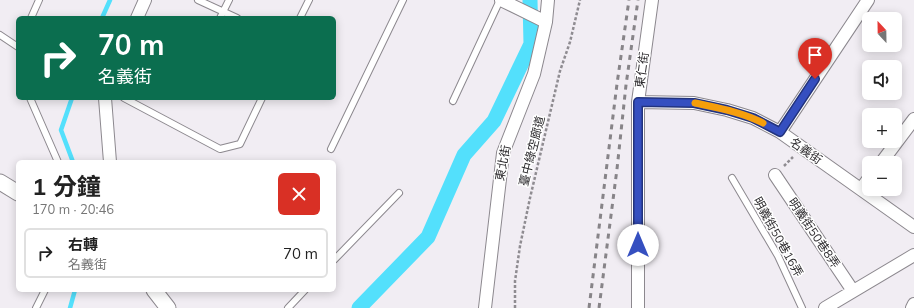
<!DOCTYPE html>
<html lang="zh-TW">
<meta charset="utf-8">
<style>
body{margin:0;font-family:Mulish,"Noto Sans TC",sans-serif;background:#f2f2f2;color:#222;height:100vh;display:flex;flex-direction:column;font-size:15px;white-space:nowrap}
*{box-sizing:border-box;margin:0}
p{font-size:13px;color:#767676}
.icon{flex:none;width:22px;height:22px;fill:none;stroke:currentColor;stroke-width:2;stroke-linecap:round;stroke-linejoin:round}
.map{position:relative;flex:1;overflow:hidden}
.sheet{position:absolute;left:16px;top:160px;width:320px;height:132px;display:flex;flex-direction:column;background:#fff;border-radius:6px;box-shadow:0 2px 10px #0003}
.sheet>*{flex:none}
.top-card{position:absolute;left:16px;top:16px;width:320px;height:84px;border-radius:6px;box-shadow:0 2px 10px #0003;background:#0b6e4f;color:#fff;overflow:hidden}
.needle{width:26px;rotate:338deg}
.controls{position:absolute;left:862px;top:12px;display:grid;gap:8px}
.controls a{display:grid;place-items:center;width:40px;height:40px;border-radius:6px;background:#fff;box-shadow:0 2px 10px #0003;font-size:20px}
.pin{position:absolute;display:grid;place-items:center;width:34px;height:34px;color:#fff;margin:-41px -17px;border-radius:50% 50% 50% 0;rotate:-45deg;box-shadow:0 0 4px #0007}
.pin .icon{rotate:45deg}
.me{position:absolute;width:44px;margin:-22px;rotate:0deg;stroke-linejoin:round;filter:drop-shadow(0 0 3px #0008)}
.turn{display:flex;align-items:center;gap:14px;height:84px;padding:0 16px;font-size:18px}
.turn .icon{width:52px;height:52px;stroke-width:2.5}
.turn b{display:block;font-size:28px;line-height:34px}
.round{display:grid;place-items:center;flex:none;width:42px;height:42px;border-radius:6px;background:#f2f2f2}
.head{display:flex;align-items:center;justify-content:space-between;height:68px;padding:0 16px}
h1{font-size:24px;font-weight:700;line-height:30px}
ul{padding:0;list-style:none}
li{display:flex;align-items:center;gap:12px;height:50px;margin:0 8px 6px;padding:0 8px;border:2px solid #e0e0e0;border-radius:6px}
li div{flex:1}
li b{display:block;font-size:15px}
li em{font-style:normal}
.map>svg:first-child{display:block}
</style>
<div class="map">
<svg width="914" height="308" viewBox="0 0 914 308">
<rect width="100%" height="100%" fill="#f1edf3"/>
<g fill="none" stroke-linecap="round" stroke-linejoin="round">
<path stroke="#53e0fc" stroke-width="4.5" d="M102,18L110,0
M72,98L61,130L73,162
M70,308L75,290"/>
<path stroke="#53e0fc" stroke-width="15" d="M359,308L428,237L464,155L494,121L531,44L530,0"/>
<defs>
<path id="service" d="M198,0L237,18
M31,18L39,0
M220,18L229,0
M300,18L309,0
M0,35L18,47
M30,98L58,162
M124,98L220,149L240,144L262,98
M453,101L500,0
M331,149L403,0
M732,178L778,256L802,308
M334,260L399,193
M36,308L45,290
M288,308L305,290"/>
<path id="minor" d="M501,0L546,22
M137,18L145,0
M105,98L110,162
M638,102L694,103L727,110L753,118L780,132L914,227
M780,132L868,0
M881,163L914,119
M775,175L853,291
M861,189L869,178
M485,308L503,153L534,74L546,22L548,0
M638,308V102L652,0
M825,308L914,255
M912,308L914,304"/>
<path id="tertiary" d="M0,182L18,193
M154,290L168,308"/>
</defs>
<use href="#service" stroke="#8c888e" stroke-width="8"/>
<use href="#minor" stroke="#8c888e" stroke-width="14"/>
<use href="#tertiary" stroke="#8c888e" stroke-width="17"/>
<path stroke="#8f8c91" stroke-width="2.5" stroke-dasharray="3 2" stroke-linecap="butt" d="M784,166L793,157
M515,308V281L520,246L530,198L560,71L570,42L580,0"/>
<use href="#service" stroke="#fff" stroke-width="6"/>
<use href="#minor" stroke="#fff" stroke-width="12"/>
<use href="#tertiary" stroke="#fff" stroke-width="15"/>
<path stroke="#878488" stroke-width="3" stroke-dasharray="5 5" stroke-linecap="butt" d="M589,308L617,84L629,0
M599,308L617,169L626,85L638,0"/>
</g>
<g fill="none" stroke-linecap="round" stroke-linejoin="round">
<defs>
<path id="route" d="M638,245V102L694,103L727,110L753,118L780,132L815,79"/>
</defs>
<use href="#route" stroke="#22337d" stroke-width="10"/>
<use href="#route" stroke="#354fc0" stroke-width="7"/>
<path stroke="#f59e0b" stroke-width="7" d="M695,103C718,108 742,112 763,123"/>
</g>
<g text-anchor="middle" stroke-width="3" stroke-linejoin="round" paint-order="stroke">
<g font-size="12" fill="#2c2a2d" stroke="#fff">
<text transform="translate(642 70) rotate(-82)" y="4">東仁街</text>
<text transform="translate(532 151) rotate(-76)" y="4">臺中綠空廊道</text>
<text transform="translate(806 151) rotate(35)" y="4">名義街</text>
<text transform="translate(503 163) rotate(-79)" y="4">東北街</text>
<text transform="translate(814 233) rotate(56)" y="4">明義街50巷8弄</text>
<text transform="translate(778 237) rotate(61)" y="4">明義街50巷16弄</text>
</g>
</g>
</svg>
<div class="controls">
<a><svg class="needle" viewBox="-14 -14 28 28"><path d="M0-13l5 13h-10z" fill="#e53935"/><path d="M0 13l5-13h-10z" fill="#767676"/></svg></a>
<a><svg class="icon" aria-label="sound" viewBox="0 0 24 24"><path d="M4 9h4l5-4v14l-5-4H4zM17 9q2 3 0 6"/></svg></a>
<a>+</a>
<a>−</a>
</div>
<div class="pin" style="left:815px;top:79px;background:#d93025"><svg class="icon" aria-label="arrive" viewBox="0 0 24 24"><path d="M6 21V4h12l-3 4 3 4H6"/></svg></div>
<svg class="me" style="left:638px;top:245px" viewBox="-20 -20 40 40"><circle r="19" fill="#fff"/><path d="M0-13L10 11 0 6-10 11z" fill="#354fc0"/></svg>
<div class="top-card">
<div class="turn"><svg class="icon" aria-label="right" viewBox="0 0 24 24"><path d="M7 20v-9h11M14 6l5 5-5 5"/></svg><div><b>70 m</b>名義街</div></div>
</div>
<section class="sheet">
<div class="head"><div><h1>1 分鐘</h1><p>170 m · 20:46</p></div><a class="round" style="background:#d93025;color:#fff"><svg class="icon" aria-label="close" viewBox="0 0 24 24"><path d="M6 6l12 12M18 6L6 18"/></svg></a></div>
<ul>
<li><svg class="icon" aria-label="right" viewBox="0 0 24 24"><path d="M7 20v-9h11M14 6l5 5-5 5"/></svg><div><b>右轉</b><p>名義街</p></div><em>70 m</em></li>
</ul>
</section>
</div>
